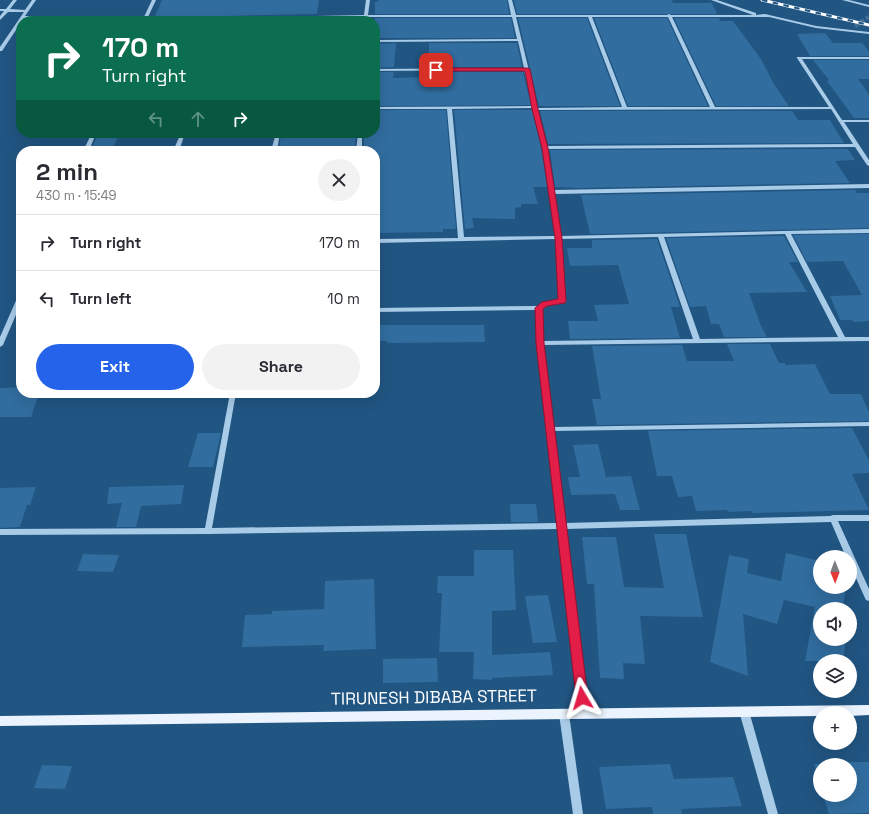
<!DOCTYPE html>
<meta charset="utf-8">
<style>
body{margin:0;font-family:"Space Grotesk",sans-serif;background:#f2f2f3;color:#2b2b33;height:100vh;display:flex;flex-direction:column;font-size:15px;white-space:nowrap}
*{box-sizing:border-box;margin:0}
p{font-size:13px;color:#7c7c81}
.icon{flex:none;width:22px;height:22px;fill:none;stroke:currentColor;stroke-width:2;stroke-linecap:round;stroke-linejoin:round}
.map{position:relative;flex:1;overflow:hidden}
.sheet{position:absolute;left:16px;top:146px;width:364px;height:252px;display:flex;flex-direction:column;background:#fff;border-radius:16px;box-shadow:0 4px 16px #0002}
.sheet>*{flex:none}
.banner{position:absolute;left:16px;top:16px;width:364px;height:122px;border-radius:16px;box-shadow:0 4px 16px #0002;background:#0b6e4f;color:#fff;overflow:hidden}
.needle{width:26px;rotate:179deg}
.buttons{position:absolute;left:813px;top:550px;display:grid;gap:8px}
.buttons a{display:grid;place-items:center;width:44px;height:44px;border-radius:50%;background:#fff;box-shadow:0 4px 16px #0002;font-size:20px}
.pin{position:absolute;display:grid;place-items:center;width:34px;height:34px;color:#fff;margin:-17px;border-radius:8px;box-shadow:0 2px 6px #0006}
.me{position:absolute;width:44px;margin:-22px;rotate:353deg;stroke-linejoin:round;filter:drop-shadow(0 0 3px #0008)}
.turn{display:flex;align-items:center;gap:14px;height:84px;padding:0 20px;font-size:18px}
.turn .icon{width:52px;height:52px;stroke-width:2.5}
.turn b{display:block;font-size:28px;line-height:34px}
.lanes{display:flex;align-items:center;height:38px;padding:0 20px;background:#0003;justify-content:center;gap:20px;direction:ltr}
.lanes .off{opacity:.35}
.round{display:grid;place-items:center;flex:none;width:42px;height:42px;border-radius:21px;background:#f2f2f3}
.headline{display:flex;align-items:center;justify-content:space-between;height:68px;padding:0 20px}
h1{font-size:24px;font-weight:700;line-height:30px}
.cta{display:flex;gap:8px;margin-top:auto;padding:8px 20px}
.cta a{flex:1;height:46px;border-radius:24px;background:#2563eb;color:#fff;font-size:16px;font-weight:700;line-height:46px;text-align:center}
.cta a+a{background:#f2f2f3;color:#2b2b33}
ul{padding:0;list-style:none}
li{display:flex;align-items:center;gap:12px;height:56px;padding:0 20px;border-top:1px solid #e1e1e2}
li div{flex:1}
li b{display:block;font-size:15px}
li em{font-style:normal}
.map>svg:first-child{display:block}
</style>
<div class="map">
<svg width="869" height="814" viewBox="0 0 869 814">
<rect width="100%" height="100%" fill="#215582"/>
<path fill="#316d9f" d="M162,0H319L317,14L224,16H155Z
M378,0H507L509,14H375V2H378Z
M514,0H672L673,3H712L717,14H517Z
M375,18H511L515,38H375Z
M518,18H587L620,106H539Z
M594,18H667L708,106H628Z
M674,18H719L720,21H733L761,59L774,84L789,106H716Z
M825,33L833,43H862L869,51V56H810L797,34Z
M396,43L394,67L375,68V44Z
M429,43H517L522,67H429Z
M813,60H869V79H858L869,94V118H854L827,81L829,80Z
M375,72H394L393,78L429,77V72H523L531,105L375,106Z
M375,110H446L456,229H443V232L375,233V151H364V133H375Z
M454,110H532L541,148L547,187H533L538,204H521V207L515,208V219L472,218L474,228L465,229Z
M540,111H792L798,120H830L844,143L548,144Z
M98,133H120L111,151H91Z
M281,133H356L355,151H279Z
M848,149L855,160L835,161L850,183L579,188L555,187L550,150Z
M855,190L857,193H869V228L590,234L581,195Z
M869,234V321L854,322L852,320H840L830,296L862,295L843,261L807,262L793,235Z
M784,236L798,262H789L807,292L749,293L761,326L767,337H724L719,324H711L706,306L690,307L666,238Z
M657,239L680,307H671L680,338L570,339L568,321H598L594,305L629,304L618,265L570,266L567,248H592V240Z
M375,325H484L485,342L387,343V341H375Z
M727,344H770L779,363H785L786,365L815,364L830,394H861L869,412V421L597,425L592,399H601L592,346L682,345L687,361H734Z
M21,387V393H39L31,417H0V388Z
M852,428L869,460V473L852,474L869,510L752,513V511L728,512L727,510L696,511L692,496L678,497L672,476H657L648,431Z
M198,433H221L213,467H188Z
M598,444L606,477L631,476L640,510H620L615,494L571,495L568,477H580L573,445Z
M184,485L181,504L141,506L136,527H116L122,503L107,504L109,487Z
M36,487L30,505H27L20,527L0,528V488Z
M510,504H536L538,522H511Z
M654,534H686L703,617L640,616L645,664L623,663L624,679L600,678L594,584H587L582,537H616L624,587L664,588Z
M474,550H513L516,610L492,611V655L550,652L553,675L492,678V680L473,679L474,652H439L442,593H437L438,576H474Z
M786,553L820,561V587L845,592L843,609H820V639H846L843,661H805L815,607L784,600L777,624L743,614L748,676L710,662L729,555L749,559L747,573L781,581Z
M83,554L119,555L113,572L77,571Z
M374,579L376,649L323,651L324,645L242,647L245,615L272,614V611L324,609L325,581Z
M548,595L557,642L533,643L525,596Z
M437,658L438,682L383,683V659Z
M847,762H869V813L829,814L823,795H850V765H820V784L814,764H847Z
M670,764L674,779L733,777L742,806L681,809L682,814H653L652,807L606,809L599,767Z
M42,765L72,766L65,789L34,788Z"/>
<g fill="none" stroke-linecap="round" stroke-linejoin="round">
<path stroke="#426e95" stroke-width="4.5" stroke-dasharray="4.5 2" stroke-linecap="butt" d="M855,26L869,17"/>
<path fill="#a8cbe8" fill-rule="evenodd" d="M13,0H17L10,9L25,10L32,0H36L25,16L144,17L152,0H156L148,17L224,18L364,15L366,0H370L368,15H511L508,0H512L516,15H667L669,14L671,15H753L711,0H717L756,13V15L765,14L816,26L869,32V34L816,28L769,17H672L715,107H829L797,58V57H869V59H802L842,120H869V122H844L869,160V166L867,165L855,147L548,149L554,190L869,184V188L555,194L561,236L869,229V233L791,234L845,337H869V341L543,345L554,427L869,422V426L554,431L565,523L830,516L833,515H869V521H838L869,589V601L866,600L865,598L850,565V557H846L831,522L566,529L589,714L587,717L584,718L581,717L579,714L558,529L208,534L0,535V529L205,528L230,393H236L212,528L557,523L537,343L536,310L375,312V308L538,306L543,303L559,300L556,239L375,243V239L458,238L447,109H375V107L533,106L524,70L375,71V69L524,68L518,41L375,42V40L517,39L512,17H366L224,20L147,19L146,21H142L143,19L24,18L2,51H0V47L24,12H8L0,20V16L4,11H0V9H6ZM516,17H588L622,107L538,108ZM592,17H668L710,107H627ZM533,108L542,148L556,236L464,237L452,109ZM831,109L853,144L547,146L538,110ZM785,234L838,337L700,339L664,237ZM658,237L693,339L543,341L542,309L547,306L564,302L565,301L562,239Z
M842,0H849L869,5V7Z
M92,133H96L89,151H83Z
M181,133H185L179,151H173Z
M276,133H280L277,151H271Z
M358,133H362V151H356Z
M21,294V303L3,345L0,347V337L18,296Z
M744,707L747,708L749,711L778,814H768L739,711L741,708Z
M564,710L567,711L569,714L583,814H573L559,714L561,711Z"/>
<path fill="#ebf4fe" fill-rule="evenodd" d="M869,705V715L850,716V713H820V716L0,726V716Z"/>
<defs>
<path id="rail" d="M762,0L869,25"/>
</defs>
<use href="#rail" stroke="#fff" stroke-width="3"/>
<use href="#rail" stroke="#215582" stroke-width="2" stroke-dasharray="5.5" stroke-linecap="butt"/>
</g>
<path fill="#e11d48" stroke="#92132f" d="M436,68H527L530,69L538,109L548,148L562,238L566,301L565,303L547,306L543,309L544,343L588,698L586,701L582,703L578,701L576,698L536,343L535,308L542,302L558,299L555,238L542,148L532,109L525,71H434V69Z"/>
<g text-anchor="middle" stroke-width="4" stroke-linejoin="round" paint-order="stroke">
<g font-size="17" fill="#fff" stroke="#215582">
<text transform="translate(434 697) rotate(-1)" y="6">TIRUNESH DIBABA STREET</text>
</g>
</g>
</svg>
<div class="buttons">
<a><svg class="needle" viewBox="-14 -14 28 28"><path d="M0-13l5 13h-10z" fill="#e53935"/><path d="M0 13l5-13h-10z" fill="#7c7c81"/></svg></a>
<a><svg class="icon" aria-label="sound" viewBox="0 0 24 24"><path d="M4 9h4l5-4v14l-5-4H4zM17 9q2 3 0 6"/></svg></a>
<a><svg class="icon" aria-label="layers" viewBox="0 0 24 24"><path d="M12 4l9 5-9 5-9-5zM3 14l9 5 9-5"/></svg></a>
<a>+</a>
<a>−</a>
</div>
<div class="pin" style="left:436px;top:70px;background:#d93025"><svg class="icon" aria-label="arrive" viewBox="0 0 24 24"><path d="M6 21V4h12l-3 4 3 4H6"/></svg></div>
<svg class="me" style="left:582px;top:698px" viewBox="-20 -20 40 40"><path d="M0-17L14 15 0 8-14 15z" fill="#e11d48" stroke="#fff" stroke-width="4"/></svg>
<div class="banner">
<div class="turn"><svg class="icon" aria-label="right" viewBox="0 0 24 24"><path d="M7 20v-9h11M14 6l5 5-5 5"/></svg><div><b>170 m</b>Turn right</div></div>
<div class="lanes"><svg class="icon off" aria-label="left" viewBox="0 0 24 24"><path d="M17 20v-9H6M10 6l-5 5 5 5"/></svg><svg class="icon off" aria-label="ahead" viewBox="0 0 24 24"><path d="M12 20V5M6 11l6-6 6 6"/></svg><svg class="icon" aria-label="right" viewBox="0 0 24 24"><path d="M7 20v-9h11M14 6l5 5-5 5"/></svg></div>
</div>
<section class="sheet">
<div class="headline"><div><h1>2 min</h1><p>430 m · 15:49</p></div><a class="round"><svg class="icon" aria-label="close" viewBox="0 0 24 24"><path d="M6 6l12 12M18 6L6 18"/></svg></a></div>
<ul>
<li><svg class="icon" aria-label="right" viewBox="0 0 24 24"><path d="M7 20v-9h11M14 6l5 5-5 5"/></svg><div><b>Turn right</b></div><em>170 m</em></li>
<li><svg class="icon" aria-label="left" viewBox="0 0 24 24"><path d="M17 20v-9H6M10 6l-5 5 5 5"/></svg><div><b>Turn left</b></div><em>10 m</em></li>
</ul>
<div class="cta"><a>Exit</a><a>Share</a></div>
</section>
</div>
